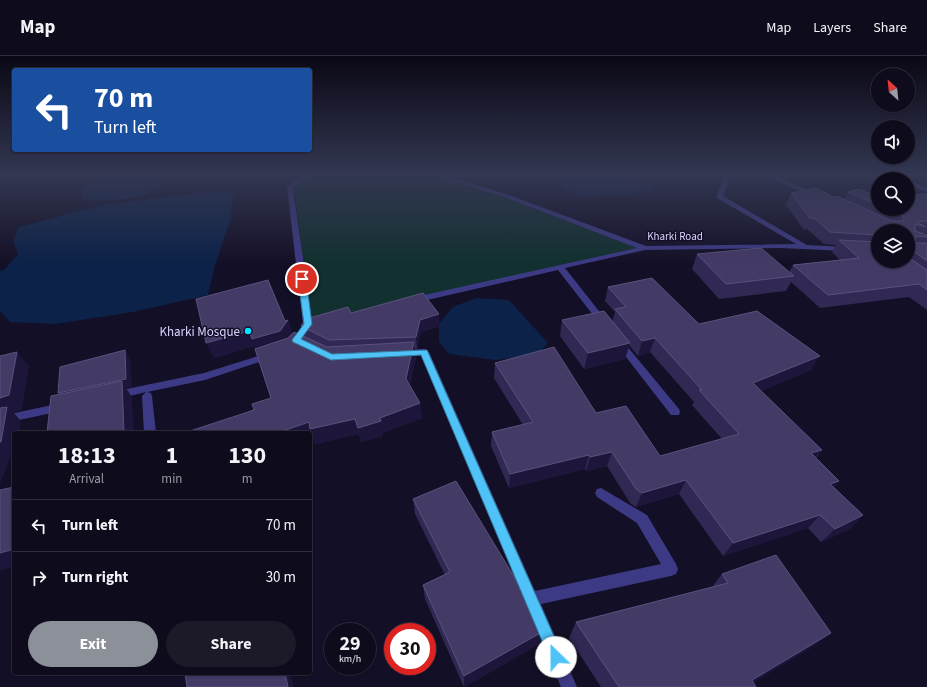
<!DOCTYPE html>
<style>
body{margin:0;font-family:"Source Sans 3",sans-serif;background:#1c1929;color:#f1f3f6;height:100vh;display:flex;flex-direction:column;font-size:15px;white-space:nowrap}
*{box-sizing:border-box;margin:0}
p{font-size:13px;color:#9b9ba3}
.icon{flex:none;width:22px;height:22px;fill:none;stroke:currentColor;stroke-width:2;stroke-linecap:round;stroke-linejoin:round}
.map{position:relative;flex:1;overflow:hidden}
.details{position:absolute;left:12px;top:375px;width:300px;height:244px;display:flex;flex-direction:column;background:#0e0b1c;border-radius:4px;box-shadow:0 1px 3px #0004,0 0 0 1px #2e2b3b}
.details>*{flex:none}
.guide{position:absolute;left:12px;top:12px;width:300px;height:84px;border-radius:4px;box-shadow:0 1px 3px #0004,0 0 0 1px #2e2b3b;background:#1a4fa0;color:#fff;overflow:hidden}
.needle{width:26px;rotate:333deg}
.buttons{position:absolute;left:871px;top:12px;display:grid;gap:8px}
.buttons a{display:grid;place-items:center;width:44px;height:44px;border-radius:50%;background:#0e0b1c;box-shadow:0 1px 3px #0004,0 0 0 1px #2e2b3b;font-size:20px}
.speed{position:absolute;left:324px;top:567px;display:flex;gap:8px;font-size:20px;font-weight:700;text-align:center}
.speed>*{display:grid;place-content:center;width:52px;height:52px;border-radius:50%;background:#0e0b1c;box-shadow:0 1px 3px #0004,0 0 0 1px #2e2b3b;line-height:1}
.speed small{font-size:10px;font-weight:400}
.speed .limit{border:6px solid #d22;background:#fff;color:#111}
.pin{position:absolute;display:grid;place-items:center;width:34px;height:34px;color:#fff;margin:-17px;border:2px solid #fff;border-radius:50%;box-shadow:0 1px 4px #0007}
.me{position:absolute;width:44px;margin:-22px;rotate:337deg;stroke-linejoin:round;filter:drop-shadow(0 0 3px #0008)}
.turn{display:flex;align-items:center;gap:14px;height:84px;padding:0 16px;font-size:18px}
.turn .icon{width:52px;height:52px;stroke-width:2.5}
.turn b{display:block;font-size:28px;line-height:34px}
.eta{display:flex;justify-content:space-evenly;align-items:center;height:68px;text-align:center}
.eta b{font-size:24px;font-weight:700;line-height:28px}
.action{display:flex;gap:8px;margin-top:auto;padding:8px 16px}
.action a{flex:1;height:46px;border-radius:24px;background:#8c9099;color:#fff;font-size:16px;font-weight:700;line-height:46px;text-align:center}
.action a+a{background:#1c1929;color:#f1f3f6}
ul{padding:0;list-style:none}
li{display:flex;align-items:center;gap:12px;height:52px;padding:0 16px;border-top:1px solid #2e2b3b}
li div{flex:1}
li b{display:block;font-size:15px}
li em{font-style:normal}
header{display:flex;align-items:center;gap:24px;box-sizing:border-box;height:56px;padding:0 20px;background:#0e0b1c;border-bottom:1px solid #2e2b3b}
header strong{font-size:19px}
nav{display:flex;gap:22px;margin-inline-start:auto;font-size:14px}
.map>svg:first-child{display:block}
</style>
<header>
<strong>Map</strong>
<nav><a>Map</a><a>Layers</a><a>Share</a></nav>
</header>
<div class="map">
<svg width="927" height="631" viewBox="0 0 927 631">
<rect width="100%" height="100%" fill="#130f26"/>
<path fill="#12302f" d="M312,119H433L504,140L639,192L311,266L294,131Z"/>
<path fill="#0c2248" d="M103,119H170V120C167,123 163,128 159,131C141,145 106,144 84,145L81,137L92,122Z
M573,119H636L657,134L638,137L581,141L564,132L556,122Z
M207,136L237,137L232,147L231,162L215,209L208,239L133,256L55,268L10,266L0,255V215L5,213L18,198L13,184L19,171L103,149Z
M476,242L509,244L548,287L537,299L495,304L449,298L439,286V268L453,251Z"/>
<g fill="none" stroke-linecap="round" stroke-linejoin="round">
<path fill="#3d3a85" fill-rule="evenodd" d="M304,119H312L293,132L312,265H318L320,267L318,269L308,271L303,268L287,131Z
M433,119H443L509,139L646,190L796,188L717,142L716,141L725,119H731L723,140L807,189L846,191L850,193L846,195L781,192L645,194L565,212L606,264L608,266L606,268H600L558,214L414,247L410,244L411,242L637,192L505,141Z
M891,119H899L905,123H897Z
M776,120L817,139L818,140L813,141L774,123V121Z
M908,124L927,132V136L908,128Z
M619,283L622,284L679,353L680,356L679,359H671L616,288L614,286L616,284Z
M424,293L429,296L535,535L661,508L637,467L597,441L595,437L597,433L601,432L647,459L676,508L678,513L676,518L671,520L541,548L577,631H561L421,299L402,300L397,297L402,294Z
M271,296L274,297L276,299L274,301L205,324L147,336L151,337L152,340L156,377H144L142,340L146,336L117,343L113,342L112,339L113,336L117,335L204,317Z
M62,347L66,348L67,351L66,354L0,368V360Z"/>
</g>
<path fill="#312854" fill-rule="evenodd" d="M486,119H526L491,125Z
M921,119H927V122Z
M848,136L878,141V153H908L927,138V177H922L927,179V254L909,241L820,252L791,226L786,235L719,243L692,213L697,198L789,216L793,209L840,204L832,196L836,189L824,188L807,173L804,174L786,149L791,137L833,141L844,143ZM878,175H908V205H878Z
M608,231L811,314L761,335L822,394L816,402L839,425L834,431L863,459L850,473L821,486L808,472L723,500L679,438L636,451L630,447L607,410L586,415L585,413L509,432L491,390L492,376L523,369L494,322L495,307L596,357L660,400L722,383L692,349L694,346L650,296L638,300L629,289L625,303L584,313L560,280L562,264L612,266L615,256L605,245Z
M351,257L440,270L421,276L417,293H415L416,301L410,329L420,347L422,362L383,377V380L361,386L359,378L315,388L313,381L254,354L271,342L254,290L214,302L285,265L288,264L292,278L304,280L301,270Z
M413,443L544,575L541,587L464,631L425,543L423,529L445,519L415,458Z
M722,518L809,593L753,626L756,631H601L569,582L576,566L712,531Z"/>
<path fill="#1d163a" d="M491,119H526L491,125Z
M439,258L440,270L421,276L417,293L416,281L420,264Z
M288,264L293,280L258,299L254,290L214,302L206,287Z
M655,282L650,296L638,300L642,285Z
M414,286L416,301L408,339L406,323Z
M630,287L625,303L584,313L588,297Z
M125,294L130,302L132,331L126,332L132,341L134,377H124L64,345L58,337Z
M17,296L29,310L22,354L13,356L21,365L19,377H14V400L10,402L0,428V342Z
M820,300L811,314L745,342L753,327Z
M420,347L422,362L383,377V380L361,386L358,372L380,362Z
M355,363L359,378L315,388L313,381L310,382V377H277L309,366Z
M822,394L810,408L811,397Z
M612,396L607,410L586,415L590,401Z
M589,399L585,413L509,432L510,418Z
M686,424L679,438L636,451L642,437Z
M839,425L827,439L830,428Z
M820,459L808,472L723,500L733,487Z
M863,459L850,473L821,486L835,473Z
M14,493V511L0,514V497Z
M544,575L541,587L464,631V620Z
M831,577L809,593L746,631L752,624Z
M285,617H290L294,631H288Z"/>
<path fill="#433a66" stroke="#5a527e" d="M817,132L833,141L837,140L892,165H903L904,162L902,160L886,153H908V139L927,138V165L916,166L926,171L915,168V175L927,179V181L916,180L915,182V187H927V205L908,191V175H878V179L830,176L814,162H810L791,137Z
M859,133L878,141V149L848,136Z
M839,184L878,186V205H908V201L927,214V234L919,228L828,239L793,209L859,202Z
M761,192L794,220L726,228L697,198Z
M652,222L699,268L757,255L820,300L753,327L822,394L811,397L839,425L830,428L863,459L835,473L820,459L733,487L686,424L642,437L636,433L612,396L590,401L589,399L510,418L492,376L533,366L495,307L554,291L596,357L626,350L660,400L739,378L699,334H702L655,282L642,285L615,253L626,251L608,231Z
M268,224L285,265L288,264L280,275L252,283L249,275L206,287L196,243Z
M423,237L439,258L420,264L416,281L329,284L301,270L306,263L348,251L351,257Z
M604,255L630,287L588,297L562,264Z
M294,276L327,291L414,286L406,323L420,347L380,362L381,365L358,372L355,363L310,373L309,366L277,377H184L254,354L252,348L271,342L255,293L288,282Z
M125,294L126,323L58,337L60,311Z
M17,296L9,339L0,342V300Z
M122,325L124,377H47L51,340Z
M7,351L1,386H0V352Z
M456,425L538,560L544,575L464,620L423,529L450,516L413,443Z
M14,431V493L0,497V434Z
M776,499L831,577L752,624L756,631H619L576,566L728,527L722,518Z
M185,617H285L288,631H187Z"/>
<linearGradient id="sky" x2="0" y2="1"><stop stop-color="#0a0815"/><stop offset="0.57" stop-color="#333752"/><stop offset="1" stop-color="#333752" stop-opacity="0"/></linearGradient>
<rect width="927" height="208" fill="url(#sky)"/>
<path fill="#4fc3f7" stroke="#337fa1" d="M302,220L306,223L312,268L301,283L332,298L427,294L561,596L563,601L561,606L556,608L551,606L421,299L331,304L293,286L292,284L304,268L298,223Z"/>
<circle fill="#00e5ff" stroke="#130f26" stroke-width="1.5" cx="248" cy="275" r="4"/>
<g text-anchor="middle" stroke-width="3" stroke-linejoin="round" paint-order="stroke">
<g font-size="11" fill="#d9d4ff" stroke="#130f26">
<text x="675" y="184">Kharki Road</text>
</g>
<g font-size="13" fill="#d9d4ff" stroke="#130f26" text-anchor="end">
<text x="240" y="280">Kharki Mosque</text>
</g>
</g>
</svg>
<div class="buttons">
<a><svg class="needle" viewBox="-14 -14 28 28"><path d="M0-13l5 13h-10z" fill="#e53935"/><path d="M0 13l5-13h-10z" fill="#9b9ba3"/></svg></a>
<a><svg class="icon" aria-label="sound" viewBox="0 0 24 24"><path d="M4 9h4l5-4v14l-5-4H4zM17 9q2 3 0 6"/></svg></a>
<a><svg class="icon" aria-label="search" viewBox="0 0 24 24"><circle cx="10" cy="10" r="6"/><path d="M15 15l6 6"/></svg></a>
<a><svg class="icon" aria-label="layers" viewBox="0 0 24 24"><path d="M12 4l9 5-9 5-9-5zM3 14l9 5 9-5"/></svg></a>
</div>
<div class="speed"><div>29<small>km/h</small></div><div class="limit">30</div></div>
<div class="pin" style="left:302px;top:223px;background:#d93025"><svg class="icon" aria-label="arrive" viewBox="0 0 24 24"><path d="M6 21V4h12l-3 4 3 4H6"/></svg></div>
<svg class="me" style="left:556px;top:601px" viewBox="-20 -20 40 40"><circle r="19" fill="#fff"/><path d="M0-13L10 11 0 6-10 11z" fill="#4fc3f7"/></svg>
<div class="guide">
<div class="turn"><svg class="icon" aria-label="left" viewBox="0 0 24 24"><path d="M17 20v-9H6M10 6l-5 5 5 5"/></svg><div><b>70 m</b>Turn left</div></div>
</div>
<section class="details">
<div class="eta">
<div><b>18:13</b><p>Arrival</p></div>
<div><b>1</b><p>min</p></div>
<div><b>130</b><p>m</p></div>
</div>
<ul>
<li><svg class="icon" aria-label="left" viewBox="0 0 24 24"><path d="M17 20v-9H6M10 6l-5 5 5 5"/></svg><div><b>Turn left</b></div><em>70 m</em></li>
<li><svg class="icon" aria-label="right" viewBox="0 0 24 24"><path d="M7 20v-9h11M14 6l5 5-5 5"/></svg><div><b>Turn right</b></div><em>30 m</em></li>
</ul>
<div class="action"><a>Exit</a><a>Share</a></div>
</section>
</div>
